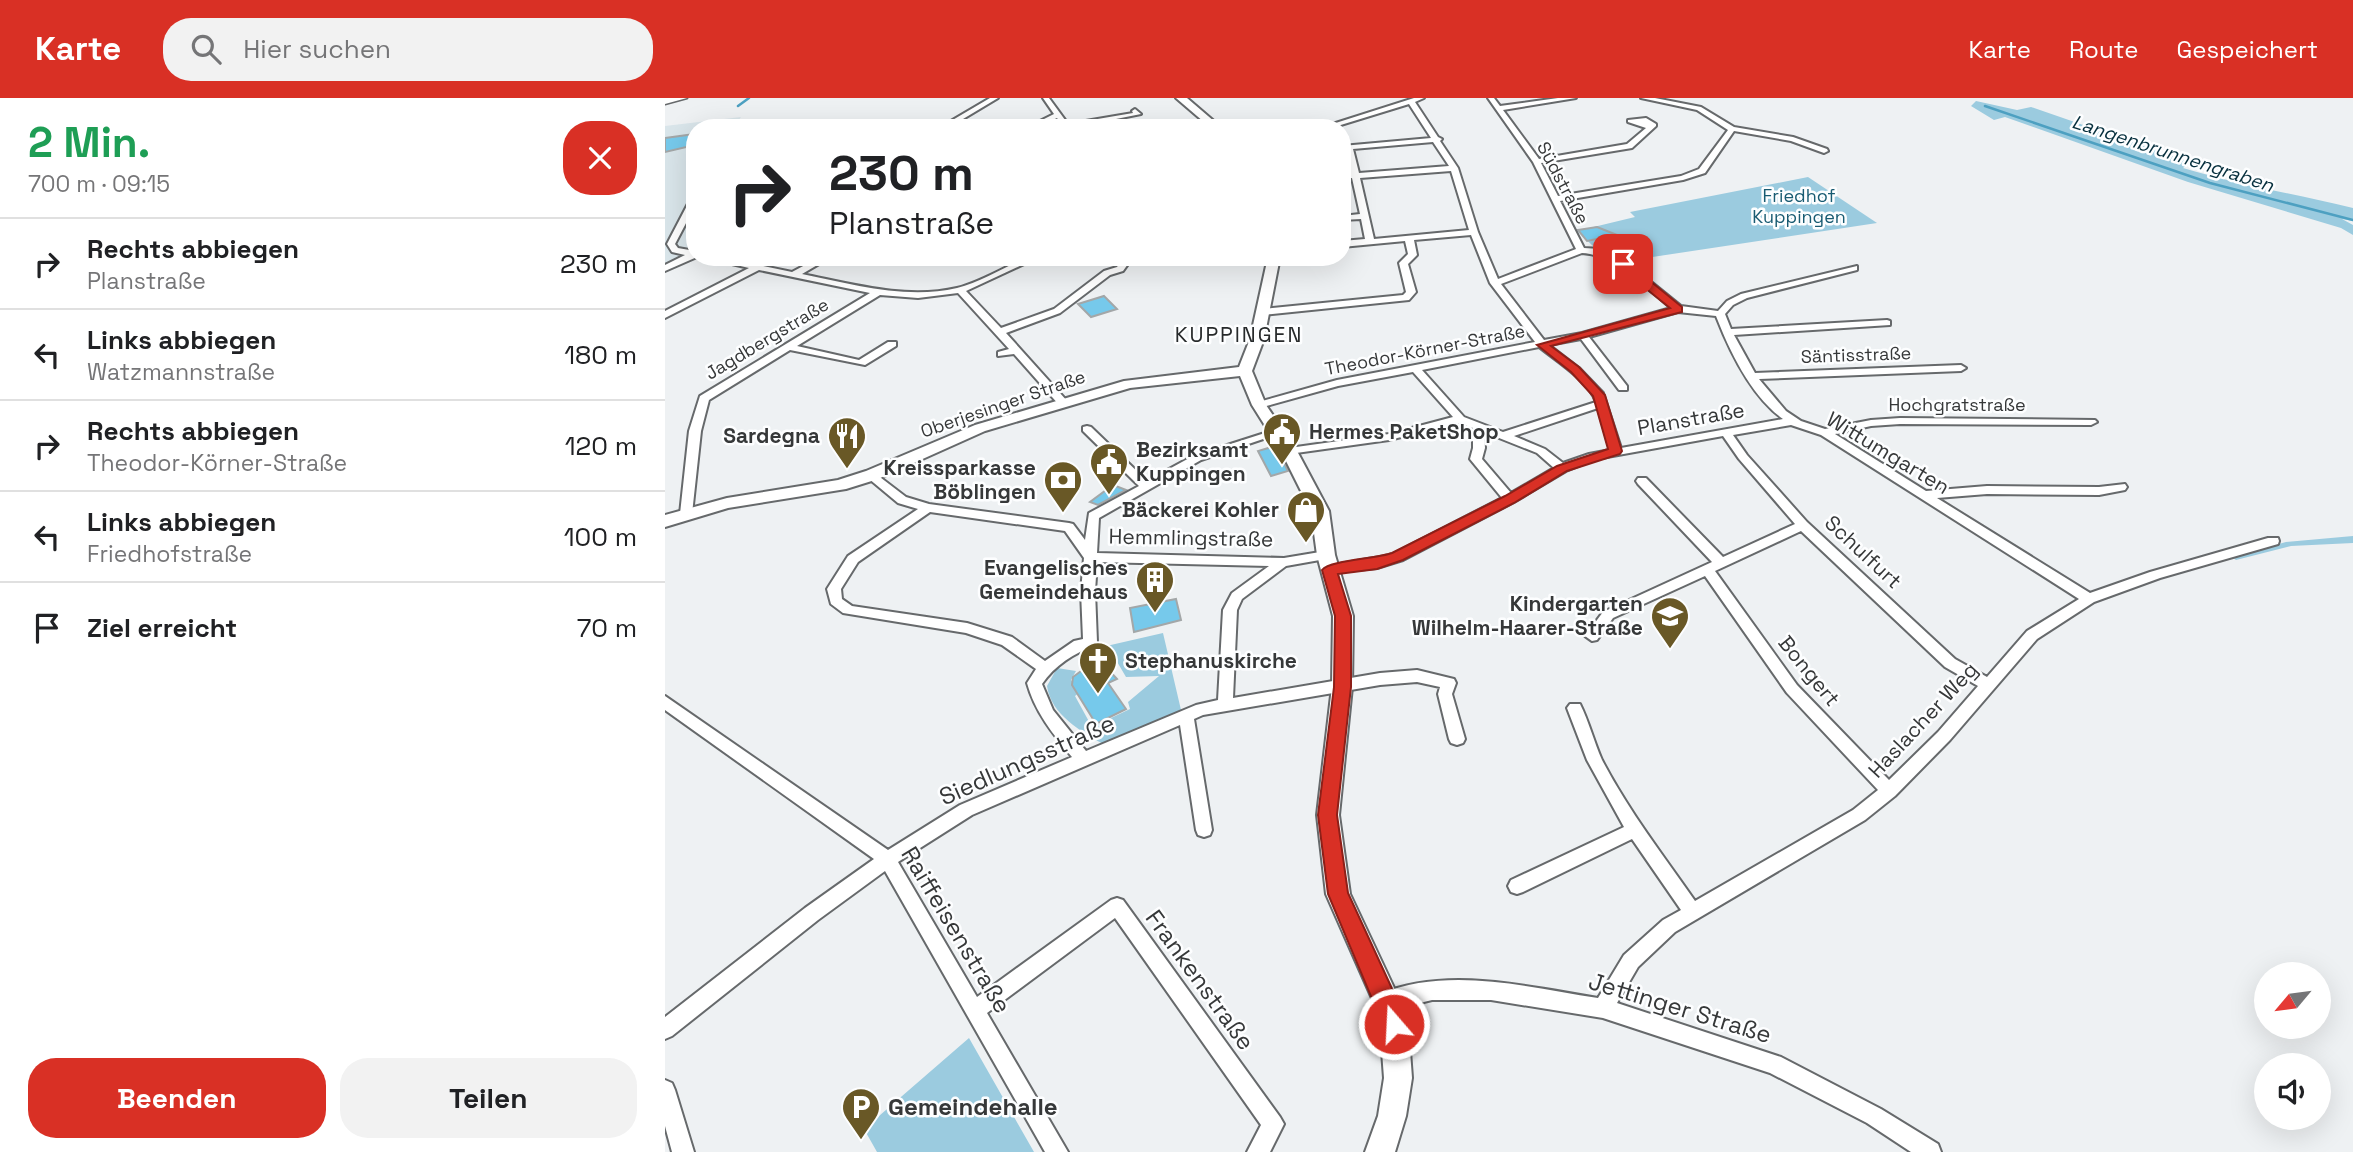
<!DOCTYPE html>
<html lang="de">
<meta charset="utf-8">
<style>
body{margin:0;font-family:"Space Grotesk",sans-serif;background:#f2f2f2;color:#202124;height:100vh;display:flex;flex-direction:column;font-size:26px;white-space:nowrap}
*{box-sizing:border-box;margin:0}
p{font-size:23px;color:#757577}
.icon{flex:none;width:38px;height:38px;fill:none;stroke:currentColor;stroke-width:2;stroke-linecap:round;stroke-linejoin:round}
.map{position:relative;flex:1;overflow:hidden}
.sheet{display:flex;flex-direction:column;background:#fff;width:665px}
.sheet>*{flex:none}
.top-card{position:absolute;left:21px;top:21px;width:665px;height:147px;border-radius:28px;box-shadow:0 7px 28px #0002;background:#fff;color:#202124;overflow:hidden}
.needle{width:46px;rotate:241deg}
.fabs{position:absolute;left:1589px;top:864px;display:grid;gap:14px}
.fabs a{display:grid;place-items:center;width:77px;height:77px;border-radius:50%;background:#fff;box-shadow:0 7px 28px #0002;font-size:35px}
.pin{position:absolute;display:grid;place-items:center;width:60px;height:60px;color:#fff;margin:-30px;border-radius:14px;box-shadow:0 4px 10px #0006}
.me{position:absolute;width:77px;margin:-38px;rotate:341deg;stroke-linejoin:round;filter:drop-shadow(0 0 5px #0008)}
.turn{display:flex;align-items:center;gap:24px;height:147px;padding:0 28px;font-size:32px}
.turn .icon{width:91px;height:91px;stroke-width:2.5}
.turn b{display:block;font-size:49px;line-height:60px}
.round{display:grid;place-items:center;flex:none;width:74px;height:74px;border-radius:28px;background:#f2f2f2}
.headline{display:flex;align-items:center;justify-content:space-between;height:119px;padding:0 28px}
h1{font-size:42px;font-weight:800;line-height:52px;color:#1e9e55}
.action{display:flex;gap:14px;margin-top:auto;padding:14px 28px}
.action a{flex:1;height:80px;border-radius:28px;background:#d93025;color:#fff;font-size:28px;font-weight:800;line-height:80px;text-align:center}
.action a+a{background:#f2f2f2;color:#202124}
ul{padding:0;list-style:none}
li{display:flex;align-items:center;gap:21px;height:91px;padding:0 28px;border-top:2px solid #e0e0e0}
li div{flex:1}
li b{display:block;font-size:26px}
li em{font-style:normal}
header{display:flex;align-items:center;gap:42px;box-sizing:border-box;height:98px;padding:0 35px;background:#d93025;color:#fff}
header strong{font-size:33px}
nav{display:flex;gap:38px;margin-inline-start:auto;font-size:24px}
.search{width:490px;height:63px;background:#f2f2f2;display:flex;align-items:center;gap:18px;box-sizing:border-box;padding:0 24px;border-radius:28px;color:#757577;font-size:26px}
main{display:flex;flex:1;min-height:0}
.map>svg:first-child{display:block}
</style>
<header>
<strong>Karte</strong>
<div class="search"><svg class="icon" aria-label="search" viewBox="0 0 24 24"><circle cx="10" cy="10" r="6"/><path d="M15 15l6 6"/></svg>Hier suchen</div>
<nav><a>Karte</a><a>Route</a><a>Gespeichert</a></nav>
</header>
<main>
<section class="sheet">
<div class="headline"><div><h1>2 Min.</h1><p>700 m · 09:15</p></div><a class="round" style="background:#d93025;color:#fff"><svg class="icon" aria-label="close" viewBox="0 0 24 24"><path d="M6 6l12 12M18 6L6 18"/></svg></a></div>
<ul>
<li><svg class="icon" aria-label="right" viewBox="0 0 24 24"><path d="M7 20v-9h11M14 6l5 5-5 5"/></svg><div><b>Rechts abbiegen</b><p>Planstraße</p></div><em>230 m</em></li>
<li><svg class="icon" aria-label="left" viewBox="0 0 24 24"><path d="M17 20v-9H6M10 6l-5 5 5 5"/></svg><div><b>Links abbiegen</b><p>Watzmannstraße</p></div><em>180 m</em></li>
<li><svg class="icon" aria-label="right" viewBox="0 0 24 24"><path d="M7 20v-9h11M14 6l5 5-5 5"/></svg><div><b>Rechts abbiegen</b><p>Theodor-Körner-Straße</p></div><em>120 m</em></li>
<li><svg class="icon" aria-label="left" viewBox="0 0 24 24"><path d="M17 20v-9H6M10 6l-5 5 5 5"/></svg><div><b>Links abbiegen</b><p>Friedhofstraße</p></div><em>100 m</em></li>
<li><svg class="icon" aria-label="arrive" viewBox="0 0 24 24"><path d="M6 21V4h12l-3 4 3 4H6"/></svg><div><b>Ziel erreicht</b></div><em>70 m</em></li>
</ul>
<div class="action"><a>Beenden</a><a>Teilen</a></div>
</section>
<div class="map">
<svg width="1688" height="1054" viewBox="0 0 1688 1054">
<rect width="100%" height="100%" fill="#eef1f3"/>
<path fill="#d9e5ea" d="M76,19L68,30H30V159L0,173V28Z"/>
<path fill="#9bcbdf" d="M1311,3L1352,12L1366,9L1525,64L1518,70C1574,87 1631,96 1688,110V123L1677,121L1688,127V137L1676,130L1523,84L1340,19L1329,22L1306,8Z
M1143,79L1212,125L961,163L944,145L928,148L912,133L970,119L965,114Z
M1688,438V445L1626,448L1571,462L1567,459L1621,444Z
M498,535L516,612L440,647C417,634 386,617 382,588L392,570L411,573L406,582L415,594L410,598L427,629L465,611L463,604L494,578L461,579L451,562L441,560L437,549Z
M304,940L369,1054H212L199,1031Z"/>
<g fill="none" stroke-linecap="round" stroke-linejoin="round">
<path stroke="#4da0c1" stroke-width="2.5" d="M73,8L84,0
M1320,8L1545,85L1688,122"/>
</g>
<path fill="#76c9eb" stroke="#a3a7a8" stroke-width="2" d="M30,36V47L0,54V40Z
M932,129L952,137L922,143L913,132Z
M439,198L452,211L426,219L413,206Z
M610,348L623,373L606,378L593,353Z
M448,387L461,392L433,407L425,404Z
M511,501L516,522L469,534L465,510Z
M439,567L452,581L443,585L461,611L431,626L407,587L408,579L416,573L423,570L424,576Z"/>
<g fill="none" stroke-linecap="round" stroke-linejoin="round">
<defs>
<path id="minor" d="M325,0H333L283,30H274Z
M378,0H384L403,26L468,15L467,13L470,11L476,16L406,30H399L392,20L370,30H361L389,16Z
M749,0H759L750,4L773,39L777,41L775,43L793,70L813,134L833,181L911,151L868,64L823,0H829L835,8L893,0H911L838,12L874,61L962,46L981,30L963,24V22L981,20L991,26V28L967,50L876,65L893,98L1016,78L1034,71L1063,32L1032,12L976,0H990L1036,9L1069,29L1128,39L1162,51L1163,53L1159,55L1126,43L1069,33L1040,75L1018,82L895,103L919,150L935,151L969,170L1016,208L1053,213L1062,203L1076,196L1192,168V172L1082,200L1068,207L1060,216L1066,231L1222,222L1225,223V227L1069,237L1090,275L1296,267L1301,270L1296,273L1094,281L1121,313L1136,323L1160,331L1206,322L1235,320L1430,322L1432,324L1426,327L1235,326L1206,328L1170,336L1261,393L1322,388L1434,389L1460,386L1462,389L1460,392L1434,397L1322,396L1272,400L1425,495L1485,474L1603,440H1613L1614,443L1613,446L1495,480L1429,504L1372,541L1285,642L1230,698L1200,722L1010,834L973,869L952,905L1116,959L1216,1011L1273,1046L1276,1054H1246L1202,1025L1105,975L938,920L826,902H767L722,913L715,910L712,903L715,896C783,868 863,889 933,900L959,857L998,822L1016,812L967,741L858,794L852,796L846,794L843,788L846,782L959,729L922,662L902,610L905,606H915C924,624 929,644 937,662C963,712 998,757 1030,803L1188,712L1213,692L1122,595L1040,478L948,520L932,542L927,543L920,538L938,514L1047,464L973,386L971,383L973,380H981L1058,459L1130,426L1074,361L1058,338L931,361L901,373L849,404L738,462L712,470L659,475L657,472C664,465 713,461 728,456L837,400L805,361L808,350V330L794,325L724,342L624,356L618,353L624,350L724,336L788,319L748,274L673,288L594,310L590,309V305L672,282L870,244L825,185L806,137L749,142L752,157L743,166L751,194L744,202L598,217L593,214L598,211L738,197L741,194L734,165L743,156L740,143L677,149V143L700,141L696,121L677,122V118L695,116L687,80L677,81V77L686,76L681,52H677V48L766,40L744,6L666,30H655ZM768,44L784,68L694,75L688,51ZM786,73L804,132L709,141L695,80ZM917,155C951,157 981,189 1006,210L917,235L879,242L836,186ZM1013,214L1051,218C1065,254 1086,298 1118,321L956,350L938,295L914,270L884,247L916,241L954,292H962V288L924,239ZM874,249C890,262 925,284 931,304L838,334L799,319L757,272ZM933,310L945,352L924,356L898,365L880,351L849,338ZM1126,327L1156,337L1414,501L1362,533L1322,579L1290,561L1142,424L1082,357L1068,337ZM819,334L872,355L889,370L846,395L817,361L820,350ZM1136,433L1280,569L1313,588L1273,634L1224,682L1132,587L1050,473Z
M30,98V108L10,146L13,150L30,153L32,159L0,173V167L20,157L7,154L2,146L26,100Z
M37,159H55L127,174L155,159H166L137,176C187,186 241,202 292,190C316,184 340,169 362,159H374L301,193L336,230L389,211L439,173L452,169L459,159H468L458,173L445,177L395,215L341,235L403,304V308H395L349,256L333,258V254L344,251L293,195L253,200L215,197L132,248L194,262L223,244H231V248L200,267L125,252L44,302L36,333L27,416L21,420L15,416L24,333L35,298L205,195L94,172L0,220V213L84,170Z
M422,328L426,329L482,383L528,358L609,332H617L619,334L536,362L434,420L432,455L619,460L661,453L666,454L668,457L666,460L621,468L577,501L572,512L568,600L715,575L752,572L789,581L791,585L787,596L800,641L798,645L792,647L786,645L784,641L773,596L775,589L752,584L715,587L538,617L529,621L547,732L545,737L539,739L533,737L531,732L515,627L307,717L233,764L312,899L446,802L452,800L458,802L615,1019L619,1026L605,1054H582L596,1027L450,820L322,915L403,1054H380L220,773L153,822L7,938L0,941V919L140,810L209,761L0,612V598L223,752L295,707L407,659C388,636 370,614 362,585L371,571L337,547L301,535L178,515L166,506L162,491L183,458L253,411L233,405L203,380V374L207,373L241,399L264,406L404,425L408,426L420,442L424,415L474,388L418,333V329ZM265,414L400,433L419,460L416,493L418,541L409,543L380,563L347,539L302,525L187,508L177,501L176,491L193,464ZM432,464L604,468L567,495L558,512L553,602L531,607L421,653L388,612L377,586C389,568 410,554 430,548L432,544L430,493Z
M0,982L7,985L10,992L29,1054H7L0,1028Z"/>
<path id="secondary" d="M511,0H522L557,30H546Z
M603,159H615L599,241L587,273L601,307L632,353L664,413L670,457L688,518L687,589L674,717L685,796L731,894L743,926L747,980L741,1018L730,1054H700L713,1018L719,980L715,926L709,905L661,796L652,717L667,589L668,518L652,457L646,413L616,353L587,307L575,278L465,290L320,333L213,381L181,391L63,410L0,429V417L62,400L173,382L201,373L310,327L459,283L574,269L585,241Z"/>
<path id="primary" d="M0,0H22L0,6Z"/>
</defs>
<use href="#minor" stroke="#66696b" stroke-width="4"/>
<use href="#secondary" stroke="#66696b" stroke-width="4"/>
<use href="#primary" stroke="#66696b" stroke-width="3"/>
<use href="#minor" fill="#fff" fill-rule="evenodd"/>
<use href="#secondary" fill="#fff" fill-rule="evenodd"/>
<use href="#primary" fill="#fff" fill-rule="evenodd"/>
</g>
<path fill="#d93025" stroke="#8d1f18" stroke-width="2" d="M954,164H962L1017,209V214L886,248L914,269L940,297L957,353L955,356L902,373L849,405L738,462L712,471L673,476L686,518V589L672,717L683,795L729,895L740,926L737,934L729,937L721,934L663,796L653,717L669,589L670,518L657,472C665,462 711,461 727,455L840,398L892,368L943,351L928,298L906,274L872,247L1005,210L954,169Z"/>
<defs>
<symbol id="civic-pin" viewBox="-11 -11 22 30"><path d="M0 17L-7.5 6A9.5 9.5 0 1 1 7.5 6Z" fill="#695826" stroke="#fdfeff"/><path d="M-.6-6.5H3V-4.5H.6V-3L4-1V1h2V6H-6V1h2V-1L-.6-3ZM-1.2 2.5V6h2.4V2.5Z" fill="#fff"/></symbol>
<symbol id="restaurant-pin" viewBox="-11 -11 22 30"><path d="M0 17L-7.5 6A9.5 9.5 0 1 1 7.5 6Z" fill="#695826" stroke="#fdfeff"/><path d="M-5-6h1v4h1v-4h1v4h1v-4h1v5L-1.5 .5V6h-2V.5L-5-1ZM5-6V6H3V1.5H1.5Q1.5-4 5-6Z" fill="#fff"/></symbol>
<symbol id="bank-pin" viewBox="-11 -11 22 30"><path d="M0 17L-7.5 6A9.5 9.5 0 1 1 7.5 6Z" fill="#695826" stroke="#fdfeff"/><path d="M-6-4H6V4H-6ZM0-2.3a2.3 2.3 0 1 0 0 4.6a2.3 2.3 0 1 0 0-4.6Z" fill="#fff"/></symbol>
<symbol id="shop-pin" viewBox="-11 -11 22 30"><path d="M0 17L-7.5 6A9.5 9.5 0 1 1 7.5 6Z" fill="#695826" stroke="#fdfeff"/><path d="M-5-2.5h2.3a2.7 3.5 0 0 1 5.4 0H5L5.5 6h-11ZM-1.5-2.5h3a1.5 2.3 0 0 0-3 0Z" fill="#fff"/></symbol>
<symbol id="building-pin" viewBox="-11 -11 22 30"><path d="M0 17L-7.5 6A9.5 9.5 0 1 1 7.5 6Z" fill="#695826" stroke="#fdfeff"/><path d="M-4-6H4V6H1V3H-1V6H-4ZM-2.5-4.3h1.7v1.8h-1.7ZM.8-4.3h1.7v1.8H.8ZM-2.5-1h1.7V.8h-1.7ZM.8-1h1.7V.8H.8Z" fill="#fff"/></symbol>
<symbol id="school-pin" viewBox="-11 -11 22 30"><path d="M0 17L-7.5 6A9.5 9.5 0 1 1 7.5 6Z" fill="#695826" stroke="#fdfeff"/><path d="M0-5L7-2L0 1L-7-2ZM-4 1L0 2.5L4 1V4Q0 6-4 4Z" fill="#fff"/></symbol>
<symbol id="church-pin" viewBox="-11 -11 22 30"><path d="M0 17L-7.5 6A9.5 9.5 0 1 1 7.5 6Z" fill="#695826" stroke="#fdfeff"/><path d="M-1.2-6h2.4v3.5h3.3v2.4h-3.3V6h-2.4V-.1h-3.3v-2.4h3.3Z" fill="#fff"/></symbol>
<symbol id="parking-pin" viewBox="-11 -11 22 30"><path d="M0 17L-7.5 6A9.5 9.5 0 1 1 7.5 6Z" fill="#695826" stroke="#fdfeff"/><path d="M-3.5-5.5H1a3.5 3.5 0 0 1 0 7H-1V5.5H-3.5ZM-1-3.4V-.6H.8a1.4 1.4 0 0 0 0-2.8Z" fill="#fff"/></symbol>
</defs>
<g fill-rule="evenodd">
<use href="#civic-pin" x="595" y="312" width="44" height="60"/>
<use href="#restaurant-pin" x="160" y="316" width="44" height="60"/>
<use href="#civic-pin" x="422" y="342" width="44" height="60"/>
<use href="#bank-pin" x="376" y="360" width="44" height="60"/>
<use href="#shop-pin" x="619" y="390" width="44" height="60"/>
<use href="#building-pin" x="468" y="460" width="44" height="60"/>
<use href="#school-pin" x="983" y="496" width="44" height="60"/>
<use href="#church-pin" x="411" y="541" width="44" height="60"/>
<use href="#parking-pin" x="174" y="987" width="44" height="60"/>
</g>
<g text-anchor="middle" stroke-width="5" stroke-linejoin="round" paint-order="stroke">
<g font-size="18" fill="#363839" stroke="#fdfeff">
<text transform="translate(898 85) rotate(62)" y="6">Südstraße</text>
<text transform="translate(102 241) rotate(-31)" y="6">Jagdbergstraße</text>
<text transform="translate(760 252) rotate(-11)" y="6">Theodor-Körner-Straße</text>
<text transform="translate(1191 257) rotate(-2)" y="6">Säntisstraße</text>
<text transform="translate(338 306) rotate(-19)" y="6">Oberjesinger Straße</text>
<text x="1292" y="313">Hochgratstraße</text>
</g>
<g font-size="18" fill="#185b72" stroke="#fdfeff">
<text x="1134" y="104">Friedhof<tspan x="1134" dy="21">Kuppingen</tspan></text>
</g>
<g font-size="19" font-style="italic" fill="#062f3d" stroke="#fdfeff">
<text transform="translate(1508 55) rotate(18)" y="7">Langenbrunnengraben</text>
</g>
<g font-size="21" letter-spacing="2" fill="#272a2b" stroke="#fdfeff">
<text x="574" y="244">KUPPINGEN</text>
</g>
<g font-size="21" fill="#363839" stroke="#fdfeff">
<text transform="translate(1026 321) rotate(-10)" y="7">Planstraße</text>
<text transform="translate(1223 355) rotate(31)" y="7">Wittumgarten</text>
<text transform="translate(526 440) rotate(1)" y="7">Hemmlingstraße</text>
<text transform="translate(1198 454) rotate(43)" y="7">Schulfurt</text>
<text transform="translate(1144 573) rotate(51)" y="7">Bongert</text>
<text transform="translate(1258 622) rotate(-47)" y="7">Haslacher Weg</text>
</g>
<g font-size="21" font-weight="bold" fill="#363839" stroke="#fdfeff" text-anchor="end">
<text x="644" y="341" text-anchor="start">Hermes PaketShop</text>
<text x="155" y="345">Sardegna</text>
<text x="471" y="359" text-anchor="start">Bezirksamt<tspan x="471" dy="24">Kuppingen</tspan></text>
<text x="371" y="377">Kreissparkasse<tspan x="371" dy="24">Böblingen</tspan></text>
<text x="614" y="419">Bäckerei Kohler</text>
<text x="463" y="477">Evangelisches<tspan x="463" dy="24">Gemeindehaus</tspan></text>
<text x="978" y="513">Kindergarten<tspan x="978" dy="24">Wilhelm-Haarer-Straße</tspan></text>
<text x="460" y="570" text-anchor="start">Stephanuskirche</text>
</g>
<g font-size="24" fill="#363839" stroke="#fdfeff">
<text transform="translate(362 662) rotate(-24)" y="8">Siedlungsstraße</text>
<text transform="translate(291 832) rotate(59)" y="8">Raiffeisenstraße</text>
<text transform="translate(535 882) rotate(54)" y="8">Frankenstraße</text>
<text transform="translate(1015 910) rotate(17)" y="8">Jettinger Straße</text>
</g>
<g font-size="24" font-weight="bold" fill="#363839" stroke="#fdfeff" text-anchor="start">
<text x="223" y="1017">Gemeindehalle</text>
</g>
</g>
</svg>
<div class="fabs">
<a><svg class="needle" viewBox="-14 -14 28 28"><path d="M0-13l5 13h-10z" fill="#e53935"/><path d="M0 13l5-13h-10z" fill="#757577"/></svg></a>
<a><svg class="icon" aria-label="sound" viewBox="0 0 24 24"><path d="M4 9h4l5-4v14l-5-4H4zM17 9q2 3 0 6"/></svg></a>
</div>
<div class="pin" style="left:958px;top:166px;background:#d93025"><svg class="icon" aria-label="arrive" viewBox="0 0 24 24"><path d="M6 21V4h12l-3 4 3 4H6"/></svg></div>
<svg class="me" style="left:729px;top:926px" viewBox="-20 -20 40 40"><circle r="17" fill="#d93025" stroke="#fff" stroke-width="3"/><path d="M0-11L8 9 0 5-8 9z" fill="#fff"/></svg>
<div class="top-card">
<div class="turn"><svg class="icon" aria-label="right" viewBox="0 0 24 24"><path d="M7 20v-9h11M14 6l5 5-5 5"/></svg><div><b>230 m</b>Planstraße</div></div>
</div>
</div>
</main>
